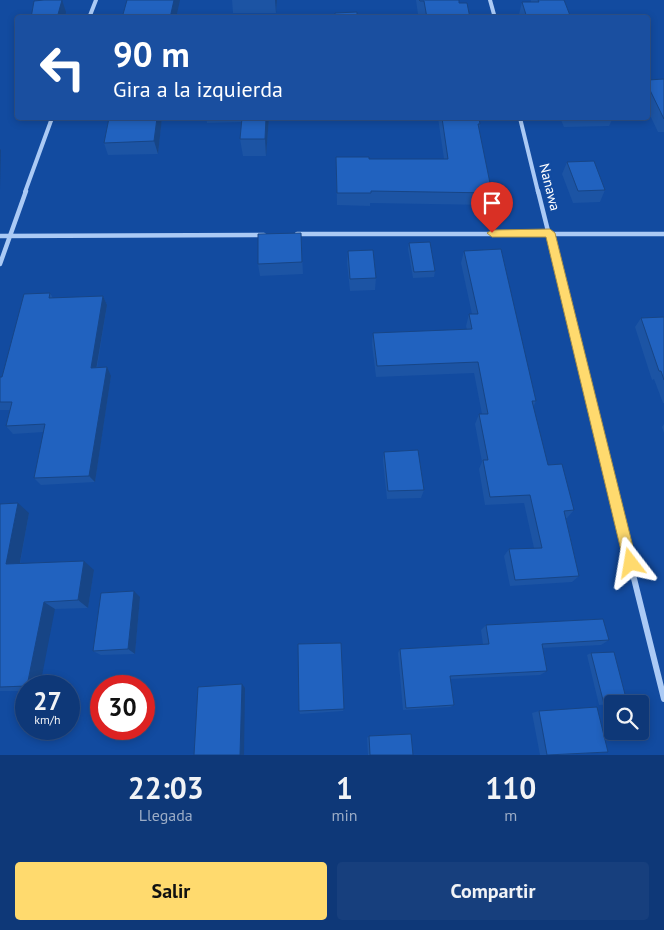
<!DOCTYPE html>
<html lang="es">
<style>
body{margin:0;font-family:"PT Sans",sans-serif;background:#173f7d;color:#f1f3f6;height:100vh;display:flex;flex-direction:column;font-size:19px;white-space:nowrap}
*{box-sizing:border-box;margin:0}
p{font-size:16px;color:#9bacc6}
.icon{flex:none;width:28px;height:28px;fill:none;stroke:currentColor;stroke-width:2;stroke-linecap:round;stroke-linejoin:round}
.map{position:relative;height:755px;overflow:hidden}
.side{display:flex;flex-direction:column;background:#0e3878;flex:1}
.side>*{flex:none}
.banner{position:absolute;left:15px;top:15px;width:635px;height:105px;border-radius:5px;box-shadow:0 2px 8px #0003,0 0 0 1px #2e528a;background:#1a4fa0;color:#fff;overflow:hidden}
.tools{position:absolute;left:604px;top:695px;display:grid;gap:10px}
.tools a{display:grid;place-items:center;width:45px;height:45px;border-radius:5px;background:#0e3878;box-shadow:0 2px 8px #0003,0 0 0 1px #2e528a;font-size:25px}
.speed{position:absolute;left:15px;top:675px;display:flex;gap:10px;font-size:25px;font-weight:700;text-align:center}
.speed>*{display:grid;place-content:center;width:65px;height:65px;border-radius:50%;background:#0e3878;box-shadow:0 2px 8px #0003,0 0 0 1px #2e528a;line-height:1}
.speed small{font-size:12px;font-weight:400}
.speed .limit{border:8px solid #d22;background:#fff;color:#111}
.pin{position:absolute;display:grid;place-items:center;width:42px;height:42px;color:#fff;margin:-51px -21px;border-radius:50% 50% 50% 0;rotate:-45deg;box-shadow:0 0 5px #0007}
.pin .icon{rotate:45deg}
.me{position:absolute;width:55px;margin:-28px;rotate:346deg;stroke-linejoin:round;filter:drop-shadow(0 0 4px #0008)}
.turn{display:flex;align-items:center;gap:18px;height:105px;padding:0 15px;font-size:22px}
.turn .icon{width:65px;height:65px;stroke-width:2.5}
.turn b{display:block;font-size:35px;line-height:42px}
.eta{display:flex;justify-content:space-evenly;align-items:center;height:85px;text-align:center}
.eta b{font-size:30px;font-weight:600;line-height:35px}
.primary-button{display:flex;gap:10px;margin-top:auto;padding:10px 15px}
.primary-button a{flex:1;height:58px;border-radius:5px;background:#ffda6e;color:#111;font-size:20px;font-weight:600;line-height:58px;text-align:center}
.primary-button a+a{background:#173f7d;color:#f1f3f6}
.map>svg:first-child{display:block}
</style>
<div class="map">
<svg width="664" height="755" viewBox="0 0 664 755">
<rect width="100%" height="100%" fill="#124ba0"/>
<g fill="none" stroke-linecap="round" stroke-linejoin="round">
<path stroke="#abcaf5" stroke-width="4" d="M490,0L495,18
M89,18L96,0
M520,118L538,192
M25,192L52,118"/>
<path stroke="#abcaf5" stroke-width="4.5" d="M538,191L600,439
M297,234H664
M0,236L264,235
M0,264L26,191"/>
<path stroke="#abcaf5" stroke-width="6" d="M599,438L664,699"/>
</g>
<path fill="#1c54a4" d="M232,0H277L276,13H233Z
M416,0H459V3L470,18H423V14H418Z
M531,0H564L571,18H520L519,14L522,2H531Z
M664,79V132H658L648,111V80Z
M162,118L158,154L108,155L104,143Z
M206,118H269L266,156H243L240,139L242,122L207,123Z
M438,118H479L480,124L479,130L492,193L489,205L370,203V206L337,205L336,157L369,159H444Z
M560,118H613L609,126L564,127Z
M567,162L605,190L600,202L573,203L562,174Z
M301,233L303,274L260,276L258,264Z
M409,243L435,271L434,277L413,278L408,249Z
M348,251L376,278L375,290L350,291L347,263Z
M464,251L536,401L533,407L548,465L574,510L567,518H566L579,576L572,582L510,586L504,556L509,549L534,548L524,503L485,505L479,469L482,462L475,424L479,414H482L474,373L376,377L372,344L373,333L467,330L466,326L469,314H472L461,263Z
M50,293L53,298L103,296L107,305L97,368L111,376L95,482L41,485L34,478L44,432L13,434L6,426L10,410H0V377H2Z
M664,317V403H663L654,379L652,380L635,327L641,318Z
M664,424V433L662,427Z
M384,452L424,490L421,498L387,499L383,461Z
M0,504L29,513L20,564L94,570L88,608L55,609L26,686V691H0Z
M140,597L135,654L101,655L93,651Z
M486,625L609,640L601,645L543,648L547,671L540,675L450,679L454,705L450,707L403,710L398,653L400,649L483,644L481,630Z
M591,653L627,702L622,704L599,705L587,655Z
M344,709L343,711L300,714L299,711Z
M539,711L608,752L563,755H540L532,713Z
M369,736L413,755H368L367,738Z"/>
<path fill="#174586" d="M62,0L66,12L65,18H57Z
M174,0H180L176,18H170Z
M275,0H277L276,13Z
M157,118H162L158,154L154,141Z
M266,118H269L266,156L265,139Z
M0,149L1,150L0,190Z
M103,296L107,305L95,376L91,368Z
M107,367L111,376L95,482L89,476Z
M18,503L29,513L18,573L6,564Z
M84,561L94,570L88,608L78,600Z
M134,591L140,597L135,654L128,649Z
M44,602L55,609L40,686H27Z
M242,684L245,688L244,755H240Z"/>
<path fill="#2162bf" stroke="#174586" d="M44,0H62L57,18H31L34,1Z
M127,0H174L170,18H122Z
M419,0H459V3H467L470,18H427L424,1H420Z
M538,0H564L571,18H527L522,2H539Z
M357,12V18H335V13Z
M664,79V119L648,86V80Z
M109,118H157L154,141L104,143Z
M242,118H266L265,139H240Z
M442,118H479L480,124H478L492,193L371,191V193H337L336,157H369V159H448Z
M594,161L605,190L578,191L567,162Z
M301,233L302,262L258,264V234Z
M430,242L435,271L414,272L409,243Z
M501,249L536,401H532L548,465L562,464L574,510L564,511L579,576L515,580L509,549L542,548L530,495L490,497L483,460H488L479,414H488L478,362L377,366L373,333L472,329L469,314H478L464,251Z
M373,250L376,278L350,279L348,251Z
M50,293L49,298L103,296L91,368L107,367L89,476L34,478L45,424L6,426L12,402H0V377H2L24,294Z
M664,317V380L661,371H659L641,318Z
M418,450L424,490L388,491L384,452Z
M18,503L6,564L84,561L78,600L44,602L27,686L0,687V504Z
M134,591L128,649L93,651L101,593Z
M603,619L609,640L542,644L547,671L450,676L454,705L406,708L400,649L489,644L486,625Z
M341,643L344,709L299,711L298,644Z
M614,652L627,702L604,704L591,653Z
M242,684L240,755H194L198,687Z
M597,707L608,752L547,755L539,711Z
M411,734L413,755H370L369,736Z"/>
<path fill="#ffda6e" stroke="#a68e48" d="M550,229L555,233L637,563L635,568L631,570L626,568L624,563L546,237H492L487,233L492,230Z"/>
<g text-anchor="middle" stroke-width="5" stroke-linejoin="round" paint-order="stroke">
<g font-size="14" fill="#fff" stroke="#124ba0">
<text transform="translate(550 187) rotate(76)" y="5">Nanawa</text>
</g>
</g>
</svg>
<div class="tools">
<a><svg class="icon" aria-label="search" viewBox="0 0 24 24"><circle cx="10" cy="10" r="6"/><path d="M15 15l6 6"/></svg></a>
</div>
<div class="speed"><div>27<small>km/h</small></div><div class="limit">30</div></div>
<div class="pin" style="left:492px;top:233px;background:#d93025"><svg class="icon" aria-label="arrive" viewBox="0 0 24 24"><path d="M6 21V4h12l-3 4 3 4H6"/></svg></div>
<svg class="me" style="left:631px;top:563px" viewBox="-20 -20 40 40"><path d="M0-17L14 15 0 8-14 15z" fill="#ffda6e" stroke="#fff" stroke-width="4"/></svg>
<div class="banner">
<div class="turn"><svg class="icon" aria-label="left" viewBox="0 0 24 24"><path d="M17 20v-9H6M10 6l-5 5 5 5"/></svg><div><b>90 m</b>Gira a la izquierda</div></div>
</div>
</div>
<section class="side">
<div class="eta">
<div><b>22:03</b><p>Llegada</p></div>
<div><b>1</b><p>min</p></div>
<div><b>110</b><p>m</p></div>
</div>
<div class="primary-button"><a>Salir</a><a>Compartir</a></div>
</section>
